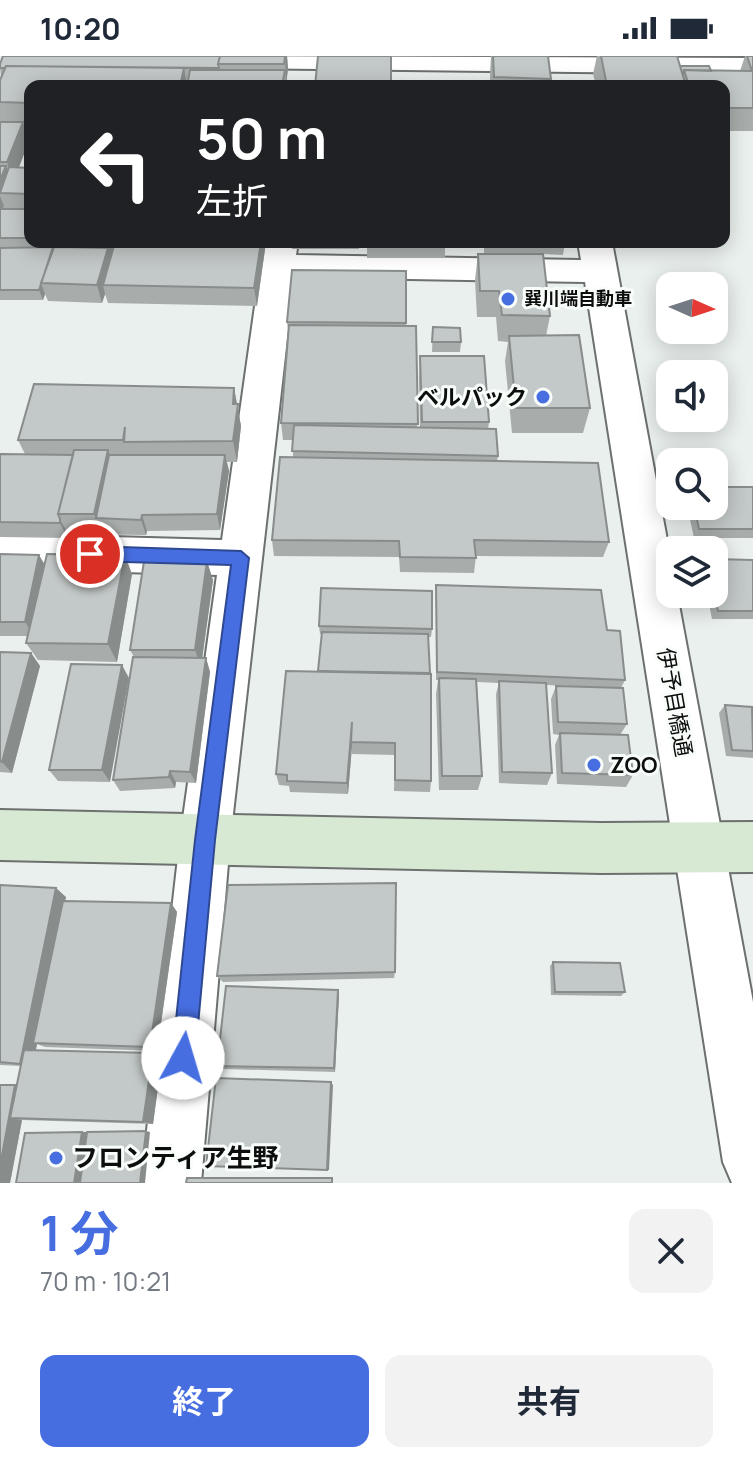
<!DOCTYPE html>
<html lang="ja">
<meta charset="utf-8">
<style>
body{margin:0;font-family:Manrope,"Noto Sans JP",sans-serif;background:#f2f2f3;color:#1f2937;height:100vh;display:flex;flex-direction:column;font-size:30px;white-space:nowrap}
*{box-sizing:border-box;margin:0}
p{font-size:26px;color:#747a83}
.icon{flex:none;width:44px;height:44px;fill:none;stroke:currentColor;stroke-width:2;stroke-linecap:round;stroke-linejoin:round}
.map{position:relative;height:1127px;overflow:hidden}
.side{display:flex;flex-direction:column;background:#fff;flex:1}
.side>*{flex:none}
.guide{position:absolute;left:24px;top:24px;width:706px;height:168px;border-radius:16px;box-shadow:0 4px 20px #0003;background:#202124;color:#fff;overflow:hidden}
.needle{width:52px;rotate:93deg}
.fabs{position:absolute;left:656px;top:216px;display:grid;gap:16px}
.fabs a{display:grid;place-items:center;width:72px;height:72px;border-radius:16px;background:#fff;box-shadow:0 4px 20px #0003;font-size:40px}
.pin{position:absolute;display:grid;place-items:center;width:68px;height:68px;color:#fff;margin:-34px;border:4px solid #fff;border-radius:50%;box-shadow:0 2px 8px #0007}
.me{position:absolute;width:88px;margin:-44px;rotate:6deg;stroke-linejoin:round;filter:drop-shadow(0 0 6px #0008)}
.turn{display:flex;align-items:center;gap:28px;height:168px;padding:0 40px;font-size:36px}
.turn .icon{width:104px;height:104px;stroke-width:2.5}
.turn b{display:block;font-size:56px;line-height:68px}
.round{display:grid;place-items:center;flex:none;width:84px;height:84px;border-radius:16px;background:#f2f2f3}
.headline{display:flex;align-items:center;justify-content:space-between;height:136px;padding:0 40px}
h1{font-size:48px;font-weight:700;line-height:60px;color:#476ee1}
.primary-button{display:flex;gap:16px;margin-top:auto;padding:16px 40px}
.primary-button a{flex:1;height:92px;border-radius:16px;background:#476ee1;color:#fff;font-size:32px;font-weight:700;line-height:92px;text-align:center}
.primary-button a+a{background:#f2f2f3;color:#1f2937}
.status{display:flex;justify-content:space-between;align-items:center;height:56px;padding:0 40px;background:#fff;direction:ltr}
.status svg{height:22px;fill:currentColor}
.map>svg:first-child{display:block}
</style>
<div class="status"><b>10:20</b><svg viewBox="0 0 49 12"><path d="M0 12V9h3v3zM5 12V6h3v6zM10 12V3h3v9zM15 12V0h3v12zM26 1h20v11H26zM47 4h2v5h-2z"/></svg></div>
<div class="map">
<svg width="753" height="1127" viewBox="0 0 753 1127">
<rect width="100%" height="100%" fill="#eaf0ed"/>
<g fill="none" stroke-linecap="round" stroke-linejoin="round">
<defs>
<path id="street" d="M215,0L753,2V18L226,12L216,10L212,4Z
M264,186H298L296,199L581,204L578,186H612L670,500V538H677L753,946V1127H732L723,1106L585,226L294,221L230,784L201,1127H141L180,784L217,519L0,512V478L222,484Z"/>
<path id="secondary" d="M0,754L601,767L753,766V816L601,817L0,804Z"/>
</defs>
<use href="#street" stroke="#6c706e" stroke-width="4"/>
<use href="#secondary" stroke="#6c706e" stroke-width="4"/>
<use href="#street" fill="#fff" fill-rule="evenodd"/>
<use href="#secondary" fill="#d7e8d3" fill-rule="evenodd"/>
</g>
<path fill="#a8adac" d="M3,0H287L288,12L286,30H30V72H25L29,85L19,111L30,112V186H266L257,250L108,247L105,238L102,247L48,245L45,238L43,244H0V24L1,21L0,12Z
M491,0H548L551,23L550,30H490V17Z
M597,0H677L680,10L711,15H740L745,0H753V75H724V30H596L593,18Z
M291,186H359V193H292Z
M367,186L445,191V202H367Z
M484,186H565L563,199L543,198L550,260L546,280L590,352L583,377H512L505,305L508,286L498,285L496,261H477L475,224L478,198L484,197Z
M406,215V270H416L417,372H420L419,322L420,300L489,366L488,373L498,400L497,405L609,486L603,501L476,500L474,517L400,516L399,501L274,500L272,484L293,401V384H283L281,367L288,274L287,266Z
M433,271L461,286L460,296H432Z
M234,332L241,370L237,406H227L229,415L220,474L147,475L146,479L68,478L67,482L0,481V398H25L18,384Z
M753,431V482H694L687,450H714Z
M0,498L45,509L132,518L117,606L38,604L26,587L28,580H0Z
M753,504V563H712L707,538H714Z
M213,524L202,602H206L210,616L196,727L176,726L175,732L120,735L113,724L134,601L130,594Z
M436,529L607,574L625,624L621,632L546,629L552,717L547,729L499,727L496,638L499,627L477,626L482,720L478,734H439L436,638L438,624H436Z
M319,570L432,573L431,581H428L431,725L430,736L394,735L395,699L352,698V690L348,738L290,736L289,730L279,729L276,718L318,616L322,578H320Z
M0,596L31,597L40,610L12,717L0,716Z
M71,608L110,726L58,725L49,714Z
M556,630L627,668L620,679L633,719L626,731L557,728L555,689L559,679L553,678L551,643Z
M725,649L753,655V702L726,700L719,657Z
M0,829L66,841L65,845L171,847L177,856L157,995L45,991L37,988L36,994L153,997L162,1002L153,1068L22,1064L10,1127L17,1030L21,1010L0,1009Z
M553,906L625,936L621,940L551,939L550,910Z
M395,916L394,922L223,926L217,920Z
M339,939L335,1016L222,1013L217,1010Z"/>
<path fill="#888d8c" d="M285,0H287L288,12L286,30Z
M184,12L187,30H180Z
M23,66L29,85L14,124L7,106Z
M6,110L13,129L0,137V124Z
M0,140L4,150L1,156L0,153Z
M108,186H117L103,229L105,238L102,247L97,229L107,195L106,190Z
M261,186H266L257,250L254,232Z
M41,227L45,238L43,244L39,234Z
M234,332L241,370L237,406L233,385Z
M108,394L116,415L96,462L94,458Z
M225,399L229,415L220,474L217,458Z
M142,459L147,475L146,479L141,464Z
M60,463L68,478L67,482L60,467Z
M39,499L48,514L34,580L25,566Z
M125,499L132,518L117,606L108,588Z
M207,505L213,524L201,611L195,594Z
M31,597L40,610L12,717L2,706Z
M206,602L210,616L196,727L190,716Z
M122,609L129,622L110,726L102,714Z
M352,666V690L348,738L347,727Z
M170,715L176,726L175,732L169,721Z
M56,832L66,841L37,987H33L37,988L32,1011L20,1008Z
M171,847L177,856L157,995L150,991Z
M338,934L339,939L335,1016L334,1012Z
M153,997L162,1002L153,1068L143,1066Z
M331,1026L333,1029L329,1114H327Z
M15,1029L27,1032L10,1062L22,1064L10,1127H0V1110Z
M146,1075L150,1076L145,1127H140Z
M82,1076H88L80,1127H74Z"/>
<path fill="#c3c9c8" stroke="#888d8c" stroke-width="2" d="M3,0H220L218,8L219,12L6,10L5,12H0V8Z
M220,0H285L284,8H218Z
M318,0H391V30H315Z
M493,0H548L551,23L494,21Z
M601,0H677L686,30H607Z
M747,0H753V52H724V30H689L684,14L752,15Z
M6,10L184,12L180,30H30V47L0,46V24Z
M680,10H709L711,15L684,14L683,19Z
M190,14H285L282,30H187Z
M0,66H23L7,106H0Z
M0,110H6L0,124Z
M9,111L30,112V138L0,137Z
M0,153H30V182H0Z
M52,186H108L106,190L51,189Z
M115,186H261L254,232L103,229Z
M367,186H445V191H366Z
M486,186H565V188L486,187Z
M53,191L39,234H0V192Z
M54,191L108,192L97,229L41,227Z
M478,198H543L550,260L502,259L499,235H480Z
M292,214L406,215V267L287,266Z
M289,269L416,270L418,368L281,367Z
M433,271L460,272L461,286H432Z
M579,279L590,352H516L509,280Z
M420,300H484L489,366H422Z
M34,328L234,332L233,348H238L233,385L124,386L125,371L123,384H18Z
M294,369L496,373L498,400L292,395Z
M74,394H108L94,458H58Z
M0,398L73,399L58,458L60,463V467L0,466Z
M109,399H225L217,458L142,459L141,464L96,462Z
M280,401L598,407L609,486L474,484L476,502L400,501L399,485L272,484Z
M714,431H753V473H699L694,450H714Z
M195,497L207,505L195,594H130L145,499Z
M0,498L39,499L25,566H0Z
M47,498L125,499L108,588L26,587Z
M714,503L753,504V555H718L714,538Z
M436,529L601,534L607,574L620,575L625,624L437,616Z
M321,532L432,535V573L319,570Z
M322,576L428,578L430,617L318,615Z
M0,596L31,597L2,706L0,705Z
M133,601L206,602L190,716L170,715L169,721L113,724Z
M71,608L122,609L102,714H49Z
M286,615L431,618V725L395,724V687L351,686L352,666L347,727L287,725V719L276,718Z
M439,622L476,623L482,720H442Z
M499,625L546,627L552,717L502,716Z
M556,630L623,632L627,668L558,666Z
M725,649L752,651L753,695L732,694Z
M560,677L628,679L633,719L562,717Z
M396,827L395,916L217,920L228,829Z
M0,829L56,832L20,1008L0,1006Z
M63,845L171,847L150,991L33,987Z
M553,906L620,907L625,936H555Z
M226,930L338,934L334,1012L217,1010Z
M24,994L153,997L143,1066L10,1062Z
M216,1022L331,1026L327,1114L206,1110Z
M0,1029H15L0,1110Z
M146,1075L140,1127H80L87,1076Z
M82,1076L74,1127H16L25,1077Z
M187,1122H332V1127H186Z"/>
<path fill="#476ee1" stroke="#2e4892" stroke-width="2" d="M90,490L241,495L249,502L215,784L195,1002L192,1010L183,1014L175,1010L172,1002L195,784L231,509L90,505L81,498Z"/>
<g fill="#476ee1" stroke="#f8fdfa" stroke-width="3">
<circle cx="508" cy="243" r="8"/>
<circle cx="543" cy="341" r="8"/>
<circle cx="594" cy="709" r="8"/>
<circle cx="56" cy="1102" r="8"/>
</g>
<g text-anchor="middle" stroke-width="6" stroke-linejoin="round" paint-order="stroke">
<g font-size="18" font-weight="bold" fill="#0c0e0d" stroke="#f8fdfa" text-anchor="start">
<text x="524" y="249">巽川端自動車</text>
</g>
<g font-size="22" font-weight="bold" fill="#0c0e0d" stroke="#f8fdfa" text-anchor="end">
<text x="527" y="349">ベルパック</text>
<text x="610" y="717" text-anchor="start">ZOO</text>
</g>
<g font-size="22" fill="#0c0e0d" stroke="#f8fdfa">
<text transform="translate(675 646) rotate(80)" y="8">伊予目橋通</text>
</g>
<g font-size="26" font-weight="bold" fill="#0c0e0d" stroke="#f8fdfa" text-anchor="start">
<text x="72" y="1111">フロンティア生野</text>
</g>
</g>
</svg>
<div class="fabs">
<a><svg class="needle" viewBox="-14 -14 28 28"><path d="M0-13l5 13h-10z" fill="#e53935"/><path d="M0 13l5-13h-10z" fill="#747a83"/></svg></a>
<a><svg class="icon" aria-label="sound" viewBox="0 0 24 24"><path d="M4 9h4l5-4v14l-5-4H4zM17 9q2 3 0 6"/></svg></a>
<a><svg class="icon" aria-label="search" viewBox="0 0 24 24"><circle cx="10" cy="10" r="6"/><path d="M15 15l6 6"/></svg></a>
<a><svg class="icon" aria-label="layers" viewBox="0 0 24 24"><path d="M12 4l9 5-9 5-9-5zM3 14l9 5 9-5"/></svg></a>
</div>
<div class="pin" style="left:90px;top:498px;background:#d93025"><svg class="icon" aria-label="arrive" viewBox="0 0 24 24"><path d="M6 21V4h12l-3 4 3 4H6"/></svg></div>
<svg class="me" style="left:183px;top:1002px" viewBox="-20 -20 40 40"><circle r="19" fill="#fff"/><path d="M0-13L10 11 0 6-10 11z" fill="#476ee1"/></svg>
<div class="guide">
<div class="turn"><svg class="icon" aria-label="left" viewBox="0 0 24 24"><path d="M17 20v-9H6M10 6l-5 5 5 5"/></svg><div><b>50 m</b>左折</div></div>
</div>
</div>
<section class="side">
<div class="headline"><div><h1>1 分</h1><p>70 m · 10:21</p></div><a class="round"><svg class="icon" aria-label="close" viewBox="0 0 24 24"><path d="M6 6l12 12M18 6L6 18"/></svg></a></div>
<div class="primary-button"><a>終了</a><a>共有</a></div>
</section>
